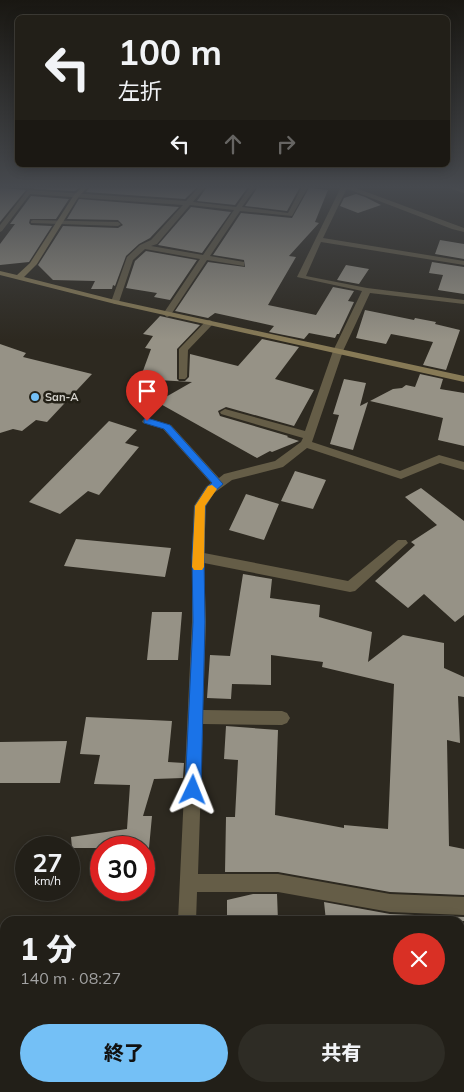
<!DOCTYPE html>
<html lang="ja">
<meta charset="utf-8">
<style>
body{margin:0;font-family:Mulish,"Noto Sans JP",sans-serif;background:#2e2c25;color:#f1f3f6;height:100vh;display:flex;flex-direction:column;font-size:19px;white-space:nowrap}
*{box-sizing:border-box;margin:0}
p{font-size:16px;color:#a2a2a2}
.icon{flex:none;width:28px;height:28px;fill:none;stroke:currentColor;stroke-width:2;stroke-linecap:round;stroke-linejoin:round}
.map{position:relative;flex:1;overflow:hidden}
.details{position:absolute;left:0px;top:916px;width:465px;height:176px;display:flex;flex-direction:column;background:#221f18;border-radius:15px 15px 0 0;box-shadow:0 2px 12px #0003,0 0 0 1px #3f3d37}
.details>*{flex:none}
.guide{position:absolute;left:15px;top:15px;width:435px;height:152px;border-radius:8px;box-shadow:0 2px 12px #0003,0 0 0 1px #3f3d37;background:#221f18;color:#f1f3f6;overflow:hidden}
.speed{position:absolute;left:15px;top:836px;display:flex;gap:10px;font-size:25px;font-weight:700;text-align:center}
.speed>*{display:grid;place-content:center;width:65px;height:65px;border-radius:50%;background:#221f18;box-shadow:0 2px 12px #0003,0 0 0 1px #3f3d37;line-height:1}
.speed small{font-size:12px;font-weight:400}
.speed .limit{border:8px solid #d22;background:#fff;color:#111}
.pin{position:absolute;display:grid;place-items:center;width:42px;height:42px;color:#fff;margin:-51px -21px;border-radius:50% 50% 50% 0;rotate:-45deg;box-shadow:0 0 5px #0007}
.pin .icon{rotate:45deg}
.me{position:absolute;width:55px;margin:-28px;rotate:2deg;stroke-linejoin:round;filter:drop-shadow(0 0 4px #0008)}
.turn{display:flex;align-items:center;gap:18px;height:105px;padding:0 20px;font-size:22px}
.turn .icon{width:65px;height:65px;stroke-width:2.5}
.turn b{display:block;font-size:35px;line-height:42px}
.lanes{display:flex;align-items:center;height:48px;padding:0 20px;background:#0003;justify-content:center;gap:25px;direction:ltr}
.lanes .off{opacity:.35}
.round{display:grid;place-items:center;flex:none;width:52px;height:52px;border-radius:26px;background:#2e2c25}
.overview{display:flex;align-items:center;justify-content:space-between;height:85px;padding:0 20px}
h1{font-size:30px;font-weight:800;line-height:38px}
.primary-button{display:flex;gap:10px;margin-top:auto;padding:10px 20px}
.primary-button a{flex:1;height:58px;border-radius:30px;background:#74c0f6;color:#111;font-size:20px;font-weight:800;line-height:58px;text-align:center}
.primary-button a+a{background:#2e2c25;color:#f1f3f6}
.map>svg:first-child{display:block}
</style>
<div class="map">
<svg width="464" height="1092" viewBox="0 0 464 1092">
<rect width="100%" height="100%" fill="#2d2920"/>
<path fill="#969286" d="M34,187H80L75,191L34,189Z
M90,187H197L185,199L86,192Z
M207,187H248L235,205L197,201Z
M258,187H300L287,211L245,206Z
M0,188L26,190L0,222Z
M309,188L328,190L315,222L319,223L289,256L296,257L268,305L316,315L333,287L354,291L348,301L354,302L339,334H337L335,338L309,333L304,339L269,332L274,326L215,313L208,318L175,311L208,262L245,267L244,260L213,255L241,213L292,218Z
M356,194L365,197L381,205L358,213L340,206L344,198Z
M31,196L69,199L56,219H30L29,223L31,225L52,226L29,262L0,265V244L15,224H10Z
M79,199L179,207L150,238L139,244L126,256L115,286L113,285L112,289H91L95,281L53,280L38,265L63,226L118,228L123,225L118,220L67,219Z
M191,207L231,212L202,253L158,245Z
M440,240L464,244V259L435,254Z
M146,251L197,260L170,300L154,297L157,293L126,288L135,261Z
M432,262L464,267V294L438,290L443,275L429,273Z
M346,265L369,269L359,284L337,280Z
M365,310L414,320L415,318L436,322L435,324L460,330L446,370L423,365L433,342L391,334L386,344L356,338Z
M160,316L200,325L177,349V379L179,381H185L189,377L190,354L238,366L262,339L299,347L275,379L314,390L294,426L226,407L218,411L220,416L288,436L287,437L299,441L272,452L270,451L257,458L157,402L192,382L140,379L151,349L145,348L153,336L143,334Z
M0,344L26,353L23,357L92,374L47,422L36,420L22,431L13,429L0,433Z
M420,374L443,379L440,389L464,393V446L438,440L443,418L370,401L393,389L402,388L406,385L415,387Z
M344,379L366,383L360,406L368,402L353,450L330,444L339,415L333,414Z
M109,421L137,430L125,443L139,447L99,495L88,491L60,514L29,502Z
M295,471L326,480L313,509L281,501Z
M421,488L464,521V615L455,622L424,594L408,608L375,581L415,545L411,542L437,525L405,497Z
M246,494L279,504L264,540L229,530Z
M76,539L171,548L165,577L64,566Z
M243,574L272,579L270,598L320,605L319,617L372,632L368,662L403,635L444,643V668L464,677V697L458,696L460,743L447,740L449,846L464,849V895L390,892L278,872H225L226,817H235L238,760L224,759L226,726L278,730L275,815L344,828V825L388,829L394,684L322,667L323,662L271,655V685L232,684L231,699L207,698L210,655L230,656Z
M152,612H182L178,660H147Z
M86,717L172,721L168,762L184,763L183,778L154,779L143,816H152L149,848H72L71,837L127,829L130,785L94,784L100,755L80,754Z
M67,741L60,783H0V742Z
M253,894H277L278,921H227V900Z
M324,902L390,914L464,917V921H326Z"/>
<g fill="none" stroke-linecap="round" stroke-linejoin="round">
<path fill="#655d47" fill-rule="evenodd" d="M199,187H205L193,202L236,207L250,187H256L242,207L288,213L302,187H308L292,216L240,211L210,256L244,262V266L207,260L170,316L167,317L163,314L200,259L145,249L133,260L119,302L115,304L111,302L127,257L140,245L151,240L183,205L30,194L2,231L0,232V225L28,190L186,201ZM190,205L234,210L203,255L151,246L157,244Z
M353,187L464,228V232L452,229L348,189L346,190L323,238L464,261V265L321,242L306,276L367,288L464,300V304L370,293L343,351L312,442L400,471L439,455L464,462V470L440,463L401,479L307,448L283,467L232,480L214,493L206,506L204,553L348,581L398,540H406L408,543L355,591L350,592L204,563L206,622L203,710L282,711L287,713L290,718L287,723L282,725L203,724L198,874H278L390,894L464,897V915L390,912L278,892H197L196,921H178L192,622V557L194,506L206,487L211,483L163,429L143,423L142,421L147,418L171,425L219,478L224,474L275,461L301,442L303,438L221,414L220,412L225,409L305,431L333,351L362,291L297,277L340,189L344,187Z
M448,187L464,189V193L449,188Z
M33,220L118,222L121,224L118,226L31,223V221Z
M209,320L212,321V325L188,350L187,377L185,379H179V349L206,321Z
M176,1088H198V1092H176Z"/>
<path fill="#877a56" fill-rule="evenodd" d="M82,187H88L79,196L37,264L24,277L115,300L464,376V382L115,304L0,275V271L17,275L30,263L74,195Z"/>
</g>
<linearGradient id="sky" x2="0" y2="1"><stop stop-color="#191712"/><stop offset="0.55" stop-color="#46494e"/><stop offset="1" stop-color="#46494e" stop-opacity="0"/></linearGradient>
<rect width="464" height="340" fill="url(#sky)"/>
<path fill="#1a73e8" stroke="#114b97" d="M147,418L170,425L223,484L214,492L205,506L204,557L205,622L201,790L198,796L193,798L187,796L185,790L193,622L192,557L195,506L207,487L212,483L164,429L144,423V419Z"/>
<path fill="#f59e0b" d="M212,485L217,489L205,506L204,567L202,570H194L192,567L195,506L208,486Z"/>
<circle fill="#74c0f6" stroke="#232016" stroke-width="2" cx="35" cy="397" r="5"/>
<g text-anchor="middle" stroke-width="5" stroke-linejoin="round" paint-order="stroke">
<g font-size="11" font-weight="bold" fill="#d3d1cb" stroke="#232016" text-anchor="start">
<text x="45" y="401">San-A</text>
</g>
</g>
</svg>
<div class="speed"><div>27<small>km/h</small></div><div class="limit">30</div></div>
<div class="pin" style="left:147px;top:421px;background:#d93025"><svg class="icon" aria-label="arrive" viewBox="0 0 24 24"><path d="M6 21V4h12l-3 4 3 4H6"/></svg></div>
<svg class="me" style="left:193px;top:790px" viewBox="-20 -20 40 40"><path d="M0-17L14 15 0 8-14 15z" fill="#1a73e8" stroke="#fff" stroke-width="4"/></svg>
<div class="guide">
<div class="turn"><svg class="icon" aria-label="left" viewBox="0 0 24 24"><path d="M17 20v-9H6M10 6l-5 5 5 5"/></svg><div><b>100 m</b>左折</div></div>
<div class="lanes"><svg class="icon" aria-label="left" viewBox="0 0 24 24"><path d="M17 20v-9H6M10 6l-5 5 5 5"/></svg><svg class="icon off" aria-label="ahead" viewBox="0 0 24 24"><path d="M12 20V5M6 11l6-6 6 6"/></svg><svg class="icon off" aria-label="right" viewBox="0 0 24 24"><path d="M7 20v-9h11M14 6l5 5-5 5"/></svg></div>
</div>
<section class="details">
<div class="overview"><div><h1>1 分</h1><p>140 m · 08:27</p></div><a class="round" style="background:#d93025;color:#fff"><svg class="icon" aria-label="close" viewBox="0 0 24 24"><path d="M6 6l12 12M18 6L6 18"/></svg></a></div>
<div class="primary-button"><a>終了</a><a>共有</a></div>
</section>
</div>
